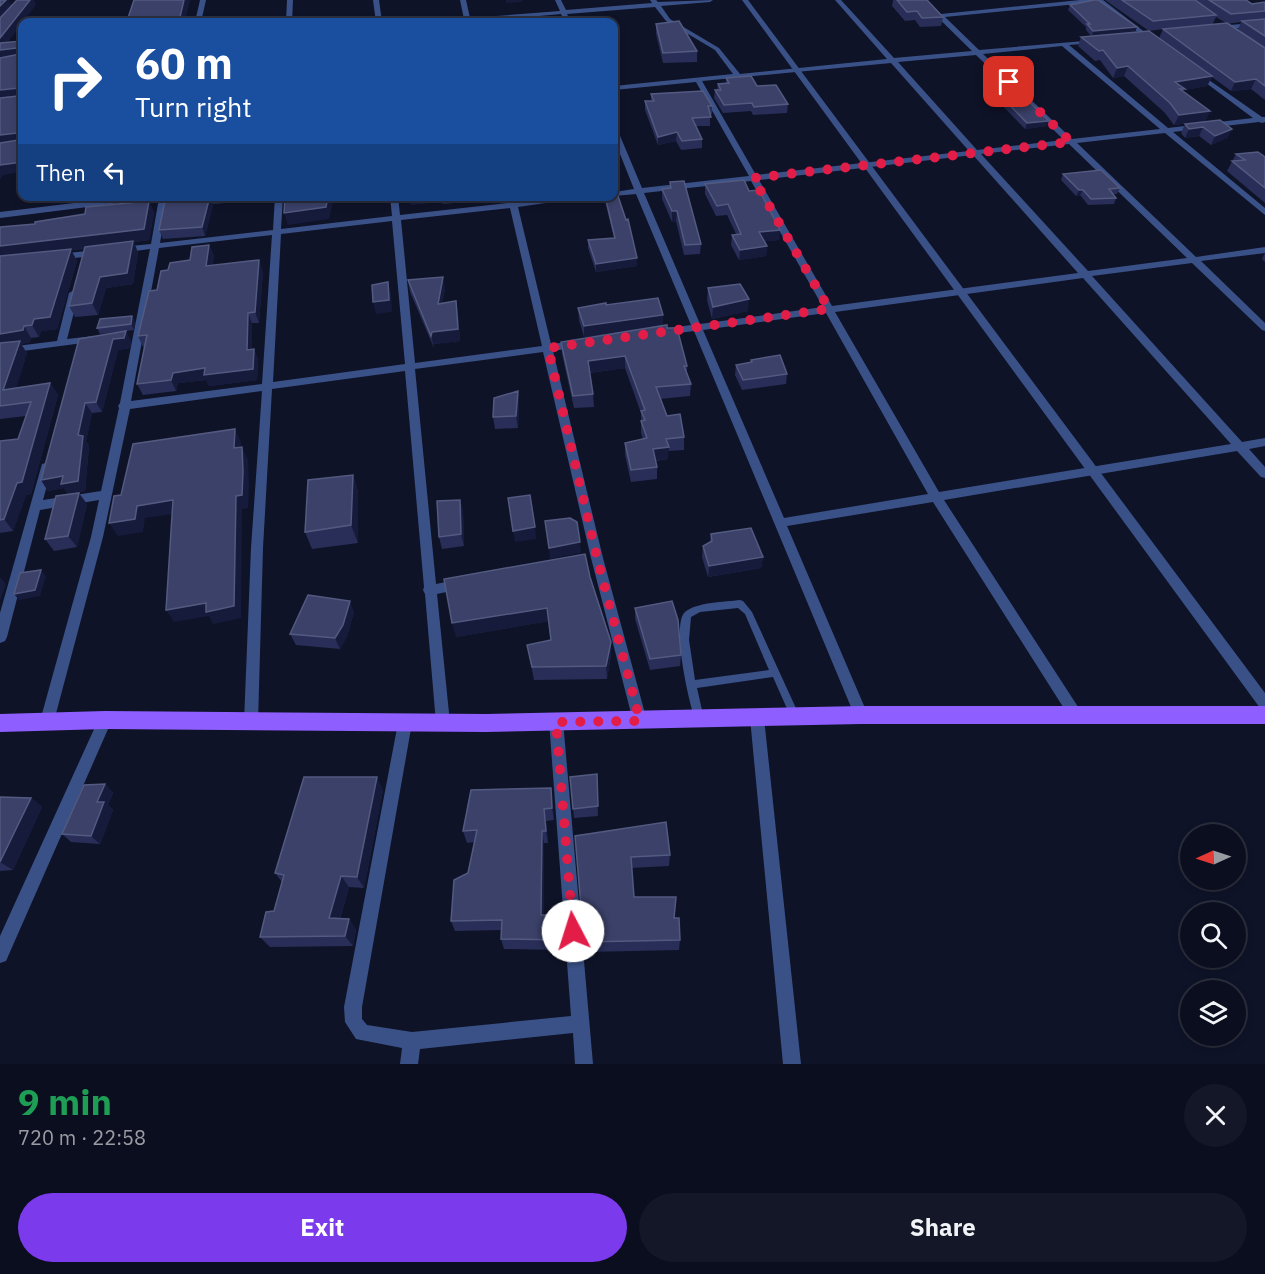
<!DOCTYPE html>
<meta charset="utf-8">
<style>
body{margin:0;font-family:"IBM Plex Sans",sans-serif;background:#141727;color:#f1f3f6;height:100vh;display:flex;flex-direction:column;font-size:22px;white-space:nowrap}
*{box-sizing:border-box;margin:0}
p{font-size:20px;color:#9a9ca4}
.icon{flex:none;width:33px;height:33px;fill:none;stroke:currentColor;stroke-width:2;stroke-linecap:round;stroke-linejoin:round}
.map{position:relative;height:1064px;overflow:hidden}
.panel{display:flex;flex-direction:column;background:#0b0e1e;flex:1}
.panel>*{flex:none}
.banner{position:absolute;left:18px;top:18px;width:600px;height:183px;border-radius:12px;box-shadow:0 3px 9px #0003,0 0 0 2px #2b2e3c;background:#1a4fa0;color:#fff;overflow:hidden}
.needle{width:39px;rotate:267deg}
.controls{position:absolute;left:1180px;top:824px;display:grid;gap:12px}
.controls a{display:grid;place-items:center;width:66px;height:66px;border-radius:50%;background:#0b0e1e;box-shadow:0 3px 9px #0003,0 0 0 2px #2b2e3c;font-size:30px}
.pin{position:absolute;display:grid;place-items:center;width:51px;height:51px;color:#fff;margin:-26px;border-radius:12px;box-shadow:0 3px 9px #0006}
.me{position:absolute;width:66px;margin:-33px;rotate:355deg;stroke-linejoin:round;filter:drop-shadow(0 0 4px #0008)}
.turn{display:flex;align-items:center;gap:21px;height:126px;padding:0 18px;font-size:27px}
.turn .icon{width:78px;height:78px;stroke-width:2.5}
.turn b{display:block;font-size:42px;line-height:51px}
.then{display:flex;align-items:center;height:57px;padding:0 18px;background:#0003;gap:12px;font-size:22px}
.round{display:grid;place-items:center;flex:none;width:63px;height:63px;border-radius:32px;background:#141727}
.head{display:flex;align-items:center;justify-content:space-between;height:102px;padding:0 18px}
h1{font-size:36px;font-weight:800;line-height:45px;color:#1e9e55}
.primary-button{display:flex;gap:12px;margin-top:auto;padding:12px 18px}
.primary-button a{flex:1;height:69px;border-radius:36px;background:#7c3aed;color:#fff;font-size:24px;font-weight:800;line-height:69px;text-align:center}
.primary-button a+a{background:#141727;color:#f1f3f6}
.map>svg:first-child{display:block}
</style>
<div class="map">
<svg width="1265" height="1064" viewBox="0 0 1265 1064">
<rect width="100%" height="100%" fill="#0f1328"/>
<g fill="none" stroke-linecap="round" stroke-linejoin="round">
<path fill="#3a5188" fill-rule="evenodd" d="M740,600L743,601L752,612L800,717L798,720L795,721L792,720L773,677L697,688L704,719L702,722L699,723L696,722C689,705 671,624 685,612C697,602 725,602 740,600ZM738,608L745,614L769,670L695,680L689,640L691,617L700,612Z"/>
<path fill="#3a5188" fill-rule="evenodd" d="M200,0H206L201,22H195Z
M287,0H293L292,22H286Z
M373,0H379L382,22H376Z
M460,0H466L470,18L560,11L555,0H561L566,10L652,3L650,0H656L658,2L713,0L710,2L661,6L670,19L719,48L740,74L887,59L835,0H841L894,58L972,51L920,0H927L941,14L1080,0H1103L1155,40V42H1151L1098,2L945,17L979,50L1096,40L1097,41L1094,43L1069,45L1168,128L1253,118L1194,74V72L1196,71L1262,117H1265V122L1262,123L1259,122L1173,132L1265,208V215L1165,133L1077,143L1196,257L1265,247V253L1201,261L1265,323V331L1262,330L1192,263L1092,276L1242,442L1265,438V446L1249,449L1265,467V478L1261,477L1237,451L944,500L1082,713L1084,717L1082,721L1077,723L1072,721L933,502L787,526L868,715L866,719L861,721L856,719L694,331L663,335L658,332L663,329L691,325L636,194L614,196V192L634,189L614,139V129L618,131L642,188L749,176L696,82L614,90V86L733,74L715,50L666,21L655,7L567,14L571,22H565L561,14L471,22H444L447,20L464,19ZM1062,46L1160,129L1072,139L983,54ZM976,55L1064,140L977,150L898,62ZM891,63L969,151L756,175L702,81ZM1069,144L1187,258L1088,271L981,154ZM973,155L1078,273L832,306L759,180ZM751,181L823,307L700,324L644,193ZM1083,278L1231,444L939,492L835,312ZM826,313L928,494L784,518L703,330Z
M1265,22V26L1218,30L1215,28L1218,26Z
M132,196H168L160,243L273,230L275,196H283L281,229L392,216L390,196H398L400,215L508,203L507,196H515L517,202L564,196H594L518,207L551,344L577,341L582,344L577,347L553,351L603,558L647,721L645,725L640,727L635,725L633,721L591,558L543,352L415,369L436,584L461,579L465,580L467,584L465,588L437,594L450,723L448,727L443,729L438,727L436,723L425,594L423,590L424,587L405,371L272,389L263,548L258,722L256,726L251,728L246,726L244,722L251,548L262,391L130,409L103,537L54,721L52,725L47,727L42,725L40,721L91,537L99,500L40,510L7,637L5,641L0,643V613L42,464L46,463L52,467L43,500L101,491L119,408L118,406L120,403L150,249L120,253L116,250L120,247L151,244L159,198L0,218V212ZM510,208L542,346L415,363L401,220ZM392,221L405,364L273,382L281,234ZM272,235L262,384L131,401L159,248Z
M97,250L100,251V255L58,260L53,257L58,254Z
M74,290L79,293L67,339L94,336L98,337V341L0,354V348L57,341L69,293Z
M757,712L762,714L764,718L801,1064H783L750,718L752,714Z
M105,714L110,716L112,720L6,961L0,963V936L100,716Z
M556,715L561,717L563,721L593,1064H575L573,1033L420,1049L418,1064H400L402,1048L356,1039L345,1022L344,1007L398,723L400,719L405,717L410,719L412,723L362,1007V1019L367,1025L412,1032L571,1016L549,721L551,717Z"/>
<path fill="#3a5188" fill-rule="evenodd" d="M742,0H748L1265,693V710L1260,708Z"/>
<path fill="#8e5eff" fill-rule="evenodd" d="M861,706H1265V724H861L486,732L105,729L0,732V714L105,711L486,714Z"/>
</g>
<path fill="#282e57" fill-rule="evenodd" d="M893,0H927L943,17L941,26L920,27L915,20L905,21L892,6Z
M1105,0H1246L1252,4L1265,2V47H1264L1265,48V100L1251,89L1231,91L1212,77L1207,86L1184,90L1183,91L1210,111L1205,121L1174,125L1165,113L1124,76L1113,78L1100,60L1095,61L1078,46L1081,37L1091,36L1086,30V27L1068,10L1070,5L1137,27L1135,32L1149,31ZM1216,17L1226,23L1212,25ZM1241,22L1238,30L1227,24ZM1163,29L1159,38L1149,31Z
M656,24L697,51V62L663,63L656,34Z
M726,78L757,86L788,104L787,113L753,115L751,111L723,113L714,98L715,90H717L718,84L726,83Z
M995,90L1047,126L1025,129L993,96Z
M651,94L712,106V114H710V126H696L702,139V148L681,150L676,141L658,145L645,110V101H651Z
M1185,124L1232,129L1227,138L1211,145L1199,136L1185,138L1181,133Z
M1236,154L1265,157V203L1227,171Z
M1063,174L1120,188L1117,194H1113L1116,198L1114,204L1088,205L1080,195L1076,196L1061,180Z
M670,182L701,244L700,254L684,255L676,221L672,222L662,199V189L670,188Z
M705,184L749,191L779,240L765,241L767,246L766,256L739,260L731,245L732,235L736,234L727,215L716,216L705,194Z
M166,196H239L238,202L213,204L205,236L163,239L159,230Z
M409,196H487V200L443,204L442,201L411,205Z
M605,196H614L637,266L596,272L588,248V240L614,238L605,201Z
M149,201L154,213L149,240L134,242L138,253L133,284L106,288L98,315L75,317L69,306L84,249L71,250L77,261L57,329L41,331L39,337L31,338L30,342L21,344L27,353L16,388L50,383L58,395L31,494L26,495L13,531L0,533V441L18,439L26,416L0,419V227L35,224Z
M209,245L214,256L212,266L263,271L259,323H252V349H254L258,360L257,380L209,386L206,380L178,383L176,391L143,395L137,384L144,347H143L138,336L157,290L168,270L190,260Z
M1265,253V262L1262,259Z
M408,280L445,289L442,303L458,313L460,341L434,344V348L410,292Z
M708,288L748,311L712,319L707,300Z
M606,305L663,326L687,366V372L691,384L690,396L660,399L667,416L684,437V450L668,451V459L656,461L657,467V479L631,482L625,455V443L643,439L641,433V413L625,368L590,373L593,394L594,407L574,408L562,354L561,342L625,332L584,337L579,320L578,308Z
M132,316L135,322L134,330L100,334L97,328Z
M126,331L131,342L130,348L118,350L102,412L92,413L86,441L89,446L85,491L68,494L64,488L48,491L41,480Z
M751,360L787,374L786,384L742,390L735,375L736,365L750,363Z
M518,391L519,403L518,428L495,429L493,417Z
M353,475L358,492V543L312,549L305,532Z
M460,500L463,511L464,546L442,549L439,537Z
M87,504L77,547L54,551L45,539Z
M711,534L763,557L761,568L708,577L702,557L703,546L710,542Z
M590,577L611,655L607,679L534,680L527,645L551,640L549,621L456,637Z
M635,608L681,655L680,666L650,670L635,619Z
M354,612L347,636L340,649L296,645L290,634Z
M597,774L598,816L574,818L570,777Z
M105,784L113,793L108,805L113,810L100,844L71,842L62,834Z
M551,788L554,820L546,821L548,843H544V915H560L562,925L564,950L504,949L501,939V930L455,931L451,921L468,873L474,842L467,843L463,831Z
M383,790L364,888L349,887L340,919H349L356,930L353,946L270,947L260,937L274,911L282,882L275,873Z
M0,797L31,798L42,807L13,870L0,871Z
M575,836L670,855L669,866L631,868L634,897L680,940L679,950L585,952Z"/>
<path fill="#161b3c" d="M6,0H9L12,6L0,20V6Z
M30,0H34L36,5L2,50L17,48L22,57L0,59V38Z
M184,0H190L185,22H128L127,21Z
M506,0H522V2L506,3Z
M1137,27L1135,32L1092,37L1093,31Z
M1128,66L1124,76L1113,78L1117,68Z
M1212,76L1207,86L1184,90L1180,99L1175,82Z
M1256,79L1251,89L1231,91L1235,82Z
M19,88L22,95L0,100V90Z
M1210,111L1205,121L1174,125L1179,115Z
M1049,121L1047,126L1025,129L1027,123Z
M1203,127L1199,136L1185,138L1189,129Z
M1232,129L1227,138L1211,145L1215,136Z
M0,130L17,133L22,143L0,145Z
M677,132L676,141L658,145V137Z
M22,162V172L3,175L0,180V165Z
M1079,190H1083L1080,195L1076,196Z
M210,196L213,204L205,236L202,227Z
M328,196H334L329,219L288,225L284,213Z
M414,196H442V201L411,205L409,197Z
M521,196H539L521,199Z
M149,201L154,213L149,240L134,242L138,253L133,284L106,288L98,315L92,303L100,277L133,243L71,250L77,261L57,329L41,331L39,337L32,325L0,259V246Z
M672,211H677L676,221L672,222Z
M780,230L779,240L758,242L759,232Z
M209,245L214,256L210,277L206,266Z
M767,246L766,256L739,260L740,250Z
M637,258V266L596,272V264Z
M259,260L263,271L259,323L255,312Z
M443,277L445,289L440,316L438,304Z
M388,282L391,293L392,312L376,314L373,302Z
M749,299L748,311L712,319L713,307Z
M456,301L458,313L460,341L434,344V348L431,336L432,332Z
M248,313L252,323V361L247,350Z
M663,315V327L584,337V326Z
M132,316L135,322L134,330L131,324Z
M24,326L31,338L30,342L21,344L27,353L12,402L3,390L0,348V334Z
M126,331L131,342L130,348L118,350L102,412L96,402L113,339Z
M254,349L258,360L257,380L209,386L206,380L178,383L176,391L171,380L173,373Z
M625,356V368L588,373V361Z
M50,383L58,395L31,494L26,495L13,531L4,519Z
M518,391L519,403L518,428L516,416Z
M85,403L92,413L86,441L89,446L85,491L68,494L64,488L48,491L41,480L63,476L78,435Z
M235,429L241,442L240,461L234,448Z
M242,447L248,460L249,485L248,508L242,509L241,618L213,624L209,616L174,622L166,610L206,603L236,496Z
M669,447L668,459L653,461V449Z
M353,475L358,492V543L351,525Z
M79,493L87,504L77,547L68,536Z
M173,500L180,513L145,518L143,532L118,536L109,523L137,506Z
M460,500L463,511L464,546L461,534Z
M535,527L536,539L515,542L513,531Z
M580,542L581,553L550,559L549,548Z
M763,557L761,568L708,577L709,566Z
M41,570L46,576L40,596L19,600L14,594Z
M0,577L6,584L0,601Z
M350,601L354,612L347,636L340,649L335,638Z
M547,608L549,621L456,637L452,623Z
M611,642V655L607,679L606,666Z
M377,777L383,790L364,888L357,877Z
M105,784L113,793L108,805L113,810L100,844L91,836L97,802Z
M551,788L553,801L554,820L552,808Z
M31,798L42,807L13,870L0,862Z
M544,809L546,821L548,843L546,831Z
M542,831L544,843V925L541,915Z
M341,876L349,887L337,928L329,918Z
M560,915L562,925L564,950L562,940Z
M349,919L356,930L353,946L345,936Z"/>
<path fill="#3b4169" stroke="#535a80" stroke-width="1.5" d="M0,0H6L0,6Z
M17,0H30L0,38V18Z
M134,0H184L180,17L127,21Z
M897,0H927L943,17L922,18L917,11L907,12Z
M1094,0H1098L1137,27L1093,31L1087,24H1090L1070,5Z
M1122,0H1195L1216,15L1153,21Z
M1209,0H1246L1252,4L1265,2V11L1231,14Z
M1265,19V36L1242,21Z
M679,21L697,51L663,53L656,24Z
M1227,23L1265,48V86L1256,79L1235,82L1163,29Z
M1149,31L1212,76L1175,82L1185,89H1180L1210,111L1179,115L1170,103L1128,66L1117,68L1103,50L1099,51L1081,37Z
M22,41V162L0,165V143L19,140L17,133L0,135V98L18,96L19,88L0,90V58L20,54L17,48L0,50V43Z
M751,76L757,86L776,85L788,104L754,107L752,103L724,105L715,90H721L718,84L729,83L726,78Z
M1015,88L1049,121L1027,123L995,90Z
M703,91L712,106H708L711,117L692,118L702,139L682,141L677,132L658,137L645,101H654L651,94Z
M1220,120L1232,129L1215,136L1203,127L1189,129L1185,124Z
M1258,152L1265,157V188L1232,161L1245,160L1236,154Z
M1101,170L1120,188L1109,189L1116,198L1091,199L1083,190H1079L1063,174Z
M744,180L749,191L759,190L780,230L759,232L767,246L740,250L732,235L741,234L728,204L717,206L705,184Z
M684,181L701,244L685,245L677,211H672L662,189L671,188L670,182Z
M616,190L626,220L628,219L637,258L596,264L588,240L615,238L605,196H614V191Z
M166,196H210L202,227L159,230Z
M285,196H328L326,207L284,213Z
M149,201L144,229L0,246V227L35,224V222L85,214L86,207Z
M133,241L127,273L100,277L92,303L69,306L85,247Z
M209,245L206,266L259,260L255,312L248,313L247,350L254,349L253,369L204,375L205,368L173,373L171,380L137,384L147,335L138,336L149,291L157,290L161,271L168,270L170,263L190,260L192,247Z
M71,249L50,317L34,319L32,325L24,326L23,330L0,334V256Z
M443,277L438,304L456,301L458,329L432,332L431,336L408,280Z
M388,282L389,300L373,302L372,285Z
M740,284L749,299L713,307L708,288Z
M658,298L663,315L584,326L578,308L606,303V305Z
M132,316L131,324L97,328L100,319Z
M667,325V328H677L687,366H684L691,384L656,387L667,416L680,414L684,437L666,439L669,447L653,449L657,467L631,470L625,443L647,438L641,421L645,420L641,411L645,410L625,356L588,361L593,394L573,396L561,342Z
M126,331L124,338L113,339L96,402L85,403L78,435L83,436L78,481L61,484L63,476L41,480L79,339Z
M20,341L3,390L50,383L22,482L17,483L4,519L0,520V441L18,439L31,402L0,406V343Z
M780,355L787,374L743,380L736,365L752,362L751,360Z
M518,391L516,416L493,417L494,398Z
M235,429L234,448L242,447L243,472L242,495L236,496L234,606L206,612V603L166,610L173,500L137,506L135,519L109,523L114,496L121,495L133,444Z
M353,475L351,525L305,532L308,480Z
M79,493L68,536L45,539L56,496Z
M530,495L535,527L513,531L508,498Z
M460,500L461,534L439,537L437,501Z
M570,518L577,522L580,542L549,548L545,521Z
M751,528L763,557L709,566L703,546L712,541L711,534Z
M585,554L590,577L611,642L606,666L532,667L527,645L551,640L547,608L452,623L444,579Z
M41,570L35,590L14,594L20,573Z
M308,595L350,601L343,625L335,638L290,634Z
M672,601L678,620L681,655L650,659L635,608Z
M597,774L598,806L573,809L570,777Z
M304,777H377L357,877L341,876L329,918L349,919L345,936L260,937L266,912L274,911L284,875L275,873Z
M105,784L97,802H104L91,836L62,834L84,785Z
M551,788L552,808L544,809L546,831H542L541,915H560L562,940L501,939L502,920L451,921L454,880L468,873L477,830L463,831L471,790Z
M0,797L31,798L0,862Z
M666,822L670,855L631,857L634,897H676L674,918H679L680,940L584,942L575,836Z"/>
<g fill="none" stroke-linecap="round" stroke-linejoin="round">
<path stroke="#e11d48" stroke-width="10" stroke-dasharray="0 18" d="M573,931L556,722L640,721L597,558L548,348L829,309L753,178L1071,142L1009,82"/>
</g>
</svg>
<div class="controls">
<a><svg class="needle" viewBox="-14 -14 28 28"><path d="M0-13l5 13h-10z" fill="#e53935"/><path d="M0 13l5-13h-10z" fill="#9a9ca4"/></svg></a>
<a><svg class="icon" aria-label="search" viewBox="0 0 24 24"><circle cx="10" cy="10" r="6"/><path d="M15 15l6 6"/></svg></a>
<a><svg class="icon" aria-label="layers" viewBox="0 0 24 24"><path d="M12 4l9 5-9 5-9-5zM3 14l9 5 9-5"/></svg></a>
</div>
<div class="pin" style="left:1009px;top:82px;background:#d93025"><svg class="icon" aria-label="arrive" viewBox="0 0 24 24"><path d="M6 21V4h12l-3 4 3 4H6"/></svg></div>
<svg class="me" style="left:573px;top:931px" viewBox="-20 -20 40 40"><circle r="19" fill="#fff"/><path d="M0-13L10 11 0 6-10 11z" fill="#e11d48"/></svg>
<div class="banner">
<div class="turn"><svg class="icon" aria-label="right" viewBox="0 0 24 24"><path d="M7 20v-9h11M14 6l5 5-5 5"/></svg><div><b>60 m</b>Turn right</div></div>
<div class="then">Then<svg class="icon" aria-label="left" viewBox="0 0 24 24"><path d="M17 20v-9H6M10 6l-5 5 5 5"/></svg></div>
</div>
</div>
<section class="panel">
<div class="head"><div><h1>9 min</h1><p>720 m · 22:58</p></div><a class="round"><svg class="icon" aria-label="close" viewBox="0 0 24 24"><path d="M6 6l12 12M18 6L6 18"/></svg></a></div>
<div class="primary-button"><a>Exit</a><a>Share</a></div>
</section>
